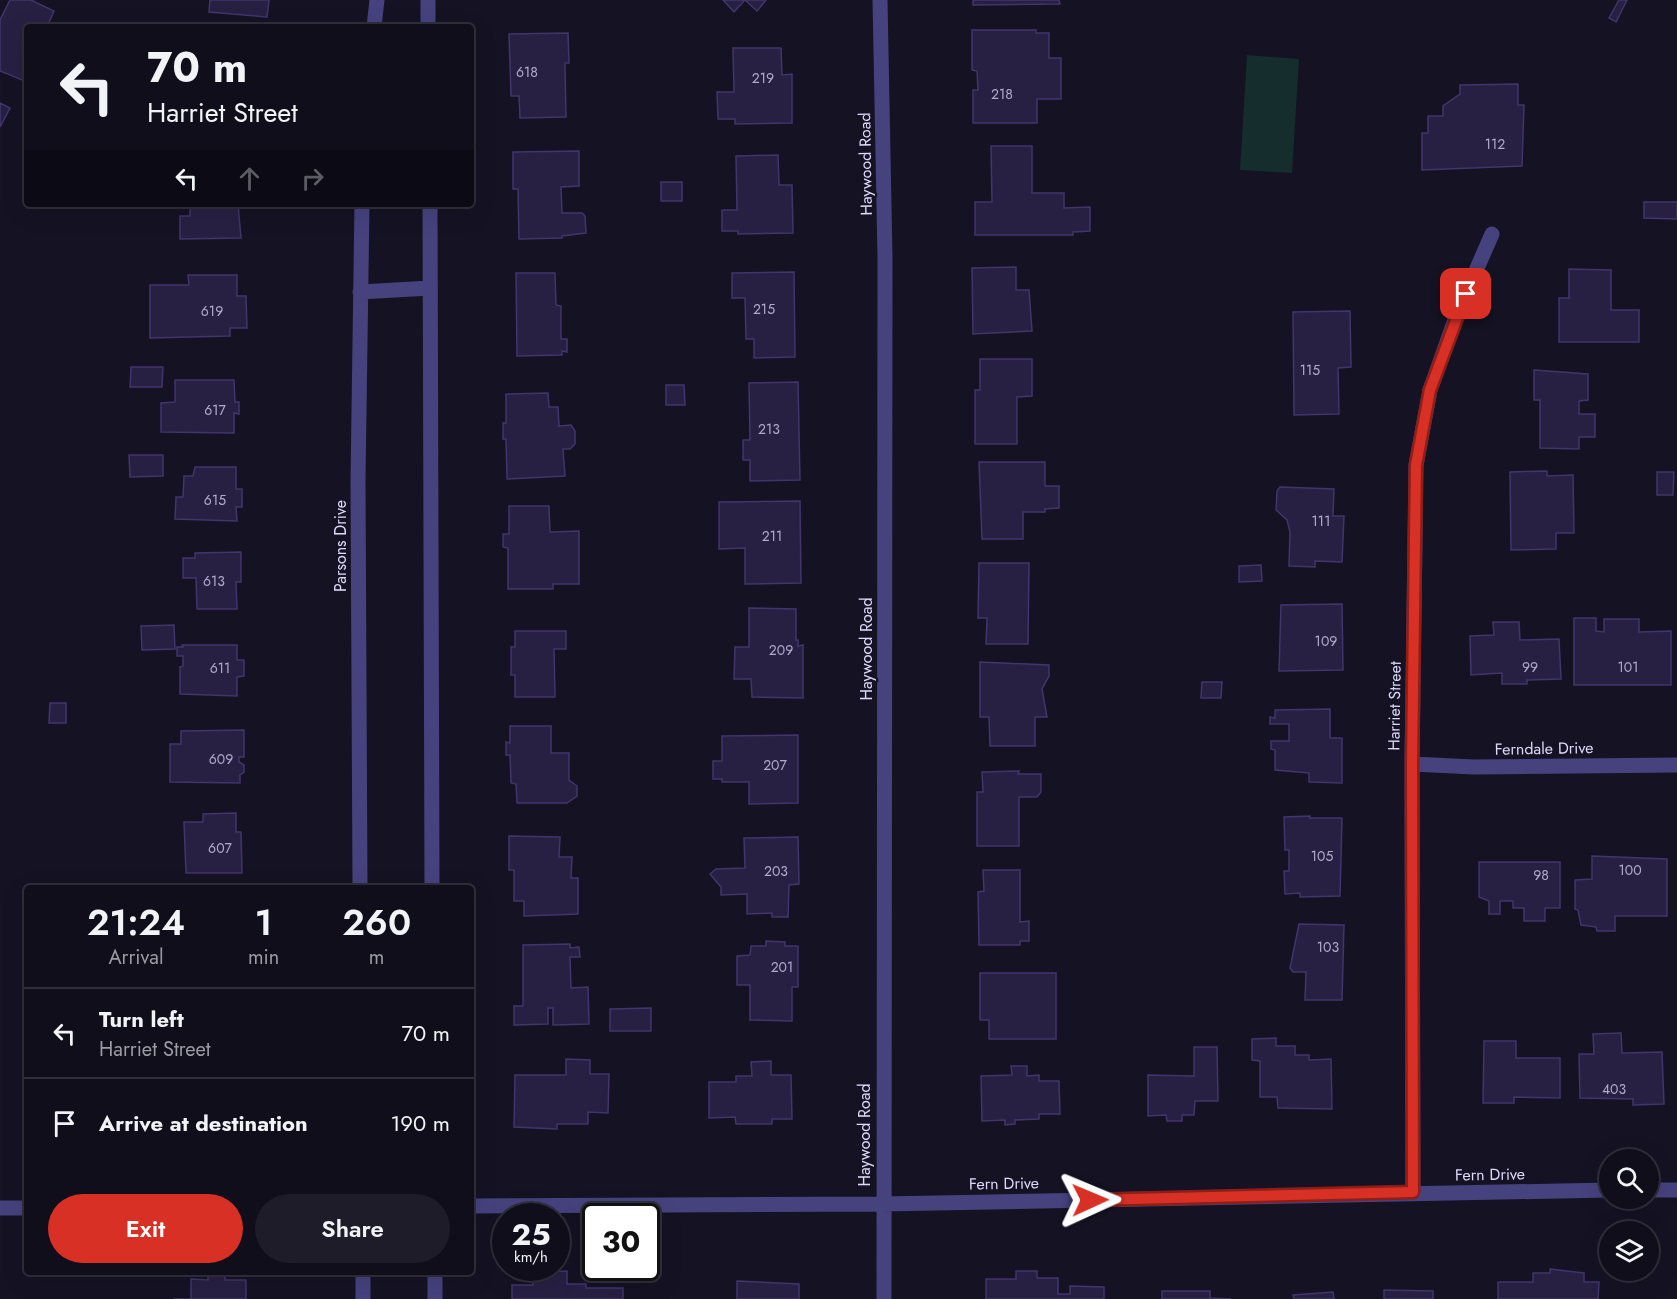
<!DOCTYPE html>
<style>
body{margin:0;font-family:Jost,sans-serif;background:#1e1c28;color:#f1f3f6;height:100vh;display:flex;flex-direction:column;font-size:22px;white-space:nowrap}
*{box-sizing:border-box;margin:0}
p{font-size:20px;color:#9c9ca3}
.icon{flex:none;width:33px;height:33px;fill:none;stroke:currentColor;stroke-width:2;stroke-linecap:round;stroke-linejoin:round}
.map{position:relative;flex:1;overflow:hidden}
.sheet{position:absolute;left:24px;top:885px;width:450px;height:390px;display:flex;flex-direction:column;background:#100e1b;border-radius:6px;box-shadow:0 6px 24px #0002,0 0 0 2px #302e3a}
.sheet>*{flex:none}
.banner{position:absolute;left:24px;top:24px;width:450px;height:183px;border-radius:6px;box-shadow:0 6px 24px #0002,0 0 0 2px #302e3a;background:#100e1b;color:#f1f3f6;overflow:hidden}
.fabs{position:absolute;left:1599px;top:1149px;display:grid;gap:12px}
.fabs a{display:grid;place-items:center;width:60px;height:60px;border-radius:50%;background:#100e1b;box-shadow:0 6px 24px #0002,0 0 0 2px #302e3a;font-size:30px}
.speed{position:absolute;left:492px;top:1203px;display:flex;gap:12px;font-size:30px;font-weight:700;text-align:center}
.speed>*{display:grid;place-content:center;width:78px;height:78px;border-radius:50%;background:#100e1b;box-shadow:0 6px 24px #0002,0 0 0 2px #302e3a;line-height:1}
.speed small{font-size:15px;font-weight:400}
.speed .limit{border:3px solid #111;border-radius:9px;background:#fff;color:#111}
.pin{position:absolute;display:grid;place-items:center;width:51px;height:51px;color:#fff;margin:-26px;border-radius:12px;box-shadow:0 3px 9px #0006}
.me{position:absolute;width:66px;margin:-33px;rotate:89deg;stroke-linejoin:round;filter:drop-shadow(0 0 4px #0008)}
.turn{display:flex;align-items:center;gap:21px;height:126px;padding:0 24px;font-size:27px}
.turn .icon{width:78px;height:78px;stroke-width:2.5}
.turn b{display:block;font-size:42px;line-height:51px}
.lanes{display:flex;align-items:center;height:57px;padding:0 24px;background:#0003;justify-content:center;gap:30px;direction:ltr}
.lanes .off{opacity:.35}
.eta{display:flex;justify-content:space-evenly;align-items:center;height:102px;text-align:center}
.eta b{font-size:36px;font-weight:600;line-height:42px}
.cta{display:flex;gap:12px;margin-top:auto;padding:12px 24px}
.cta a{flex:1;height:69px;border-radius:36px;background:#d93025;color:#fff;font-size:24px;font-weight:600;line-height:69px;text-align:center}
.cta a+a{background:#1e1c28;color:#f1f3f6}
ul{padding:0;list-style:none}
li{display:flex;align-items:center;gap:18px;height:90px;padding:0 24px;border-top:2px solid #302e3a}
li div{flex:1}
li b{display:block;font-size:22px}
li em{font-style:normal}
.map>svg:first-child{display:block}
</style>
<div class="map">
<svg width="1677" height="1299" viewBox="0 0 1677 1299">
<rect width="100%" height="100%" fill="#151224"/>
<path fill="#152d2d" d="M1247,55L1299,59L1292,173L1240,170Z"/>
<path fill="#282043" stroke="#41356c" stroke-width="1.5" d="M10,0H31L54,11L47,27H27V82L0,71V20Z
M210,0H269L267,17L209,12Z
M723,0H745L734,12Z
M745,0H766L757,11Z
M973,0H1059L1060,4L973,5Z
M1627,0L1616,22L1609,18L1619,0Z
M972,30H1036V33H1049V58H1061V99H1037V123H973V90H978L977,71L972,70Z
M568,33L569,63H565L566,117L520,118L519,96H511L509,34Z
M733,48H781L782,75L792,74V123L735,124V119H718L717,92H734Z
M1518,84V105H1524L1522,166L1422,170V133H1428V116H1443V106L1460,94V85Z
M0,103L10,108L0,127Z
M991,146H1032V193H1064V208L1090,207V231L1073,232V235H975V202H992Z
M579,151V186L561,187L562,213H582L585,216L586,233L562,236V238L519,239L518,189H513V152Z
M778,155L779,185H792L793,233L738,234V231H722V210H737L736,156Z
M661,182H682V201H661Z
M1644,202H1677V219L1644,218Z
M190,204H238L241,238L180,239V216H190Z
M1016,267V290H1029L1032,331L973,334L972,268Z
M1569,269L1611,270V310H1639V342H1559V298H1569Z
M794,272L795,357L754,358V339H746L745,298H732V273Z
M516,273H555L556,305L561,306V339H567V352L562,351V355L517,356Z
M188,275H237V296H246L247,328H230V336L150,338V285H189Z
M1350,311L1351,367L1338,368L1339,414L1294,415L1293,312Z
M980,359H1032V396L1017,397V444H975V390H980Z
M131,367H163L162,387H130Z
M1534,370L1588,374V400L1579,401V414H1595V437H1579V449L1540,448V400H1534Z
M175,380H234L235,402H239V414L234,413V433L161,432V403L175,402Z
M798,382L800,480L750,481V460H743V440H750L749,383Z
M666,385H684L685,405H666Z
M548,393L549,407H558L559,426L571,425L575,431V444L570,449H563L565,476L507,479L506,439H503V423H506V394Z
M129,455H163V476L130,477Z
M979,462H1045V486H1059V508L1045,509V512H1023V539H982Z
M195,467H236V489H242V507H236L237,521L175,519L176,497H183L184,476H193Z
M1547,471V476L1573,475L1574,533H1556V549L1511,550L1510,472Z
M1657,472H1674L1673,495H1657Z
M1280,487L1334,489L1333,516H1344L1342,562L1315,561V567L1289,566L1290,532L1287,520L1276,510L1277,491Z
M800,501L801,583L745,584V548L719,549V502Z
M509,506H549L550,532L579,531V584H553V589H508V548L503,547V534H509Z
M241,552V582H236L237,609H197L196,578H183V558H195V553Z
M979,563H1029L1028,644H986L987,618H978Z
M1261,565L1262,581L1239,582V566Z
M1342,604L1343,670L1279,671L1281,605Z
M749,608L796,609V640H798V646L803,645V698L752,697L751,679H734L735,647H749Z
M1574,618H1596V631L1604,632V619H1639V632L1671,631V685H1574Z
M1493,622H1519L1520,640L1559,639L1561,679L1527,680V684H1502V673L1471,675L1470,636L1494,635Z
M174,625L175,649L142,650L141,626Z
M515,631H566V649H554L555,697H515V675H511V647H515Z
M182,645H237V660H244V676L237,677V696L180,694V667L183,666V656H177V647H183Z
M980,662L1049,665V676L1042,689L1047,717H1035V746H990L989,717H980Z
M1202,682H1222L1221,698H1201Z
M50,703H66V723H49Z
M1330,709V738H1342V783L1309,782V773L1275,770V750L1271,749V741H1289V724H1270V717L1275,718V710Z
M510,726H551V753H569V780L577,786V796L567,803H517L516,784L511,783L510,755H506V742L510,743Z
M244,730V757H239V762L244,765V772L240,775V783L170,782V744H181V731Z
M798,735V803L749,804V782H722V779H713V761H722V736Z
M1019,771L1018,774H1041V792L1037,797H1019V846H977V792H983L982,772Z
M236,813V832H241L242,873H186L184,822H203V814Z
M1310,816V818H1342L1340,896L1300,897V893L1285,894L1284,871H1289V850H1285L1284,817Z
M509,836L560,837L559,857H572L571,878H578V914L524,916V901H514V870H509Z
M798,837L799,884L789,885L788,917H772V913L747,914V894L721,895V887L710,874L716,869L745,868L744,838Z
M1592,856L1667,859V916H1615V931H1597L1596,927L1581,925L1578,910L1575,909V880L1592,879Z
M1479,862H1560V908H1545V921H1524V908H1513V901H1500V914H1489V901L1479,897Z
M983,870H1020V922L1029,921V941H1020V945H979L978,892L984,891Z
M1299,924L1344,925L1342,1000H1305L1306,972H1293L1290,968Z
M766,941L785,942V946H798V987H792V1021L750,1020V985H737V956L750,955L751,946H766Z
M570,944V948L579,947L580,957H570L571,988L588,987L589,1024L553,1025V1008H548V1024L514,1025V1006H523V945Z
M980,973H1056V1039H989V1020H980Z
M651,1008V1031H610V1009Z
M1621,1033L1622,1053L1662,1052L1664,1104L1633,1105V1099L1580,1098L1579,1054H1594L1593,1034Z
M1276,1038V1046H1295V1055H1309V1060L1331,1059L1332,1109L1278,1108L1277,1097H1260V1061L1252,1060V1039Z
M1484,1041H1516V1058H1560V1098L1514,1097V1103H1483Z
M1194,1047H1217L1218,1101H1195L1194,1115H1182V1121H1167L1166,1115L1148,1116V1075L1194,1076Z
M566,1059L590,1060V1074H609L608,1113L588,1112V1124H557V1129L514,1127L515,1075H566Z
M771,1061V1075H791L792,1119H772V1124H736L735,1117L709,1118V1082H736V1076H752L751,1062Z
M1011,1066H1027V1076L1039,1075V1081H1059L1060,1114H1039V1119L1015,1120V1124L1005,1125V1120L982,1121L981,1076L1012,1075Z
M538,1268H546V1272L567,1271V1284H586V1288H623V1299H512V1285H533V1272H538Z
M1550,1269L1584,1273V1282H1599L1598,1299H1498V1282H1533V1273H1550Z
M1016,1271H1037V1278H1058V1294H1070V1286L1104,1287V1299H986V1279H1016Z
M208,1273H225V1280H246V1299H173H191V1279L208,1280Z
M737,1281L799,1284V1299H737Z
M1384,1290L1433,1291V1299H1384Z
M1162,1291H1210V1298L1231,1299H1162Z
M1333,1292L1334,1299H1294L1293,1295Z"/>
<g fill="none" stroke-linecap="round" stroke-linejoin="round">
<path stroke="#46427e" stroke-width="15" d="M428,0V27
M880,0L885,257L884,1299
M374,27L377,0
M430,204L432,888
M360,292L430,288
M1412,764L1474,767L1677,765
M360,888L358,481L362,204
M1648,1190H1677
M1413,1192L1412,764L1416,465L1430,390L1457,314L1492,234
M471,1206L882,1204L1610,1190
M0,1208H27
M363,1272V1299
M435,1272V1299"/>
</g>
<g fill="none" stroke-linecap="round" stroke-linejoin="round">
<defs>
<path id="route" d="M1090,1200L1413,1192L1412,764L1416,465L1430,390L1466,294"/>
</defs>
<use href="#route" stroke="#8d1f18" stroke-width="15"/>
<use href="#route" stroke="#d93025" stroke-width="10"/>
</g>
<g text-anchor="middle" stroke-width="4.5" stroke-linejoin="round" paint-order="stroke">
<g font-size="14" fill="#b0abcd">
<text x="527" y="77">618</text>
<text x="763" y="83">219</text>
<text x="1002" y="99">218</text>
<text x="1495" y="149">112</text>
<text x="764" y="314">215</text>
<text x="212" y="316">619</text>
<text x="1310" y="375">115</text>
<text x="215" y="415">617</text>
<text x="769" y="434">213</text>
<text x="215" y="505">615</text>
<text x="1321" y="526">111</text>
<text x="772" y="541">211</text>
<text x="214" y="586">613</text>
<text x="1326" y="646">109</text>
<text x="781" y="655">209</text>
<text x="1530" y="672">99</text>
<text x="1628" y="672">101</text>
<text x="220" y="673">611</text>
<text x="221" y="764">609</text>
<text x="775" y="770">207</text>
<text x="220" y="853">607</text>
<text x="1322" y="861">105</text>
<text x="1630" y="875">100</text>
<text x="776" y="876">203</text>
<text x="1541" y="880">98</text>
<text x="1328" y="952">103</text>
<text x="782" y="972">201</text>
<text x="1614" y="1094">403</text>
</g>
<g font-size="16" fill="#ded9fb" stroke="#151224">
<text transform="translate(865 164) rotate(-91)" y="6">Haywood Road</text>
<text transform="translate(340 546) rotate(-90)" y="6">Parsons Drive</text>
<text transform="translate(866 649) rotate(-90)" y="6">Haywood Road</text>
<text transform="translate(1394 706) rotate(-89)" y="6">Harriet Street</text>
<text transform="translate(1544 748) rotate(-1)" y="6">Ferndale Drive</text>
<text transform="translate(864 1135) rotate(-90)" y="6">Haywood Road</text>
<text transform="translate(1490 1174) rotate(-1)" y="6">Fern Drive</text>
<text transform="translate(1004 1183) rotate(-1)" y="6">Fern Drive</text>
</g>
</g>
</svg>
<div class="fabs">
<a><svg class="icon" aria-label="search" viewBox="0 0 24 24"><circle cx="10" cy="10" r="6"/><path d="M15 15l6 6"/></svg></a>
<a><svg class="icon" aria-label="layers" viewBox="0 0 24 24"><path d="M12 4l9 5-9 5-9-5zM3 14l9 5 9-5"/></svg></a>
</div>
<div class="speed"><div>25<small>km/h</small></div><div class="limit">30</div></div>
<div class="pin" style="left:1466px;top:294px;background:#d93025"><svg class="icon" aria-label="arrive" viewBox="0 0 24 24"><path d="M6 21V4h12l-3 4 3 4H6"/></svg></div>
<svg class="me" style="left:1090px;top:1200px" viewBox="-20 -20 40 40"><path d="M0-17L14 15 0 8-14 15z" fill="#d93025" stroke="#fff" stroke-width="4"/></svg>
<div class="banner">
<div class="turn"><svg class="icon" aria-label="left" viewBox="0 0 24 24"><path d="M17 20v-9H6M10 6l-5 5 5 5"/></svg><div><b>70 m</b>Harriet Street</div></div>
<div class="lanes"><svg class="icon" aria-label="left" viewBox="0 0 24 24"><path d="M17 20v-9H6M10 6l-5 5 5 5"/></svg><svg class="icon off" aria-label="ahead" viewBox="0 0 24 24"><path d="M12 20V5M6 11l6-6 6 6"/></svg><svg class="icon off" aria-label="right" viewBox="0 0 24 24"><path d="M7 20v-9h11M14 6l5 5-5 5"/></svg></div>
</div>
<section class="sheet">
<div class="eta">
<div><b>21:24</b><p>Arrival</p></div>
<div><b>1</b><p>min</p></div>
<div><b>260</b><p>m</p></div>
</div>
<ul>
<li><svg class="icon" aria-label="left" viewBox="0 0 24 24"><path d="M17 20v-9H6M10 6l-5 5 5 5"/></svg><div><b>Turn left</b><p>Harriet Street</p></div><em>70 m</em></li>
<li><svg class="icon" aria-label="arrive" viewBox="0 0 24 24"><path d="M6 21V4h12l-3 4 3 4H6"/></svg><div><b>Arrive at destination</b></div><em>190 m</em></li>
</ul>
<div class="cta"><a>Exit</a><a>Share</a></div>
</section>
</div>
